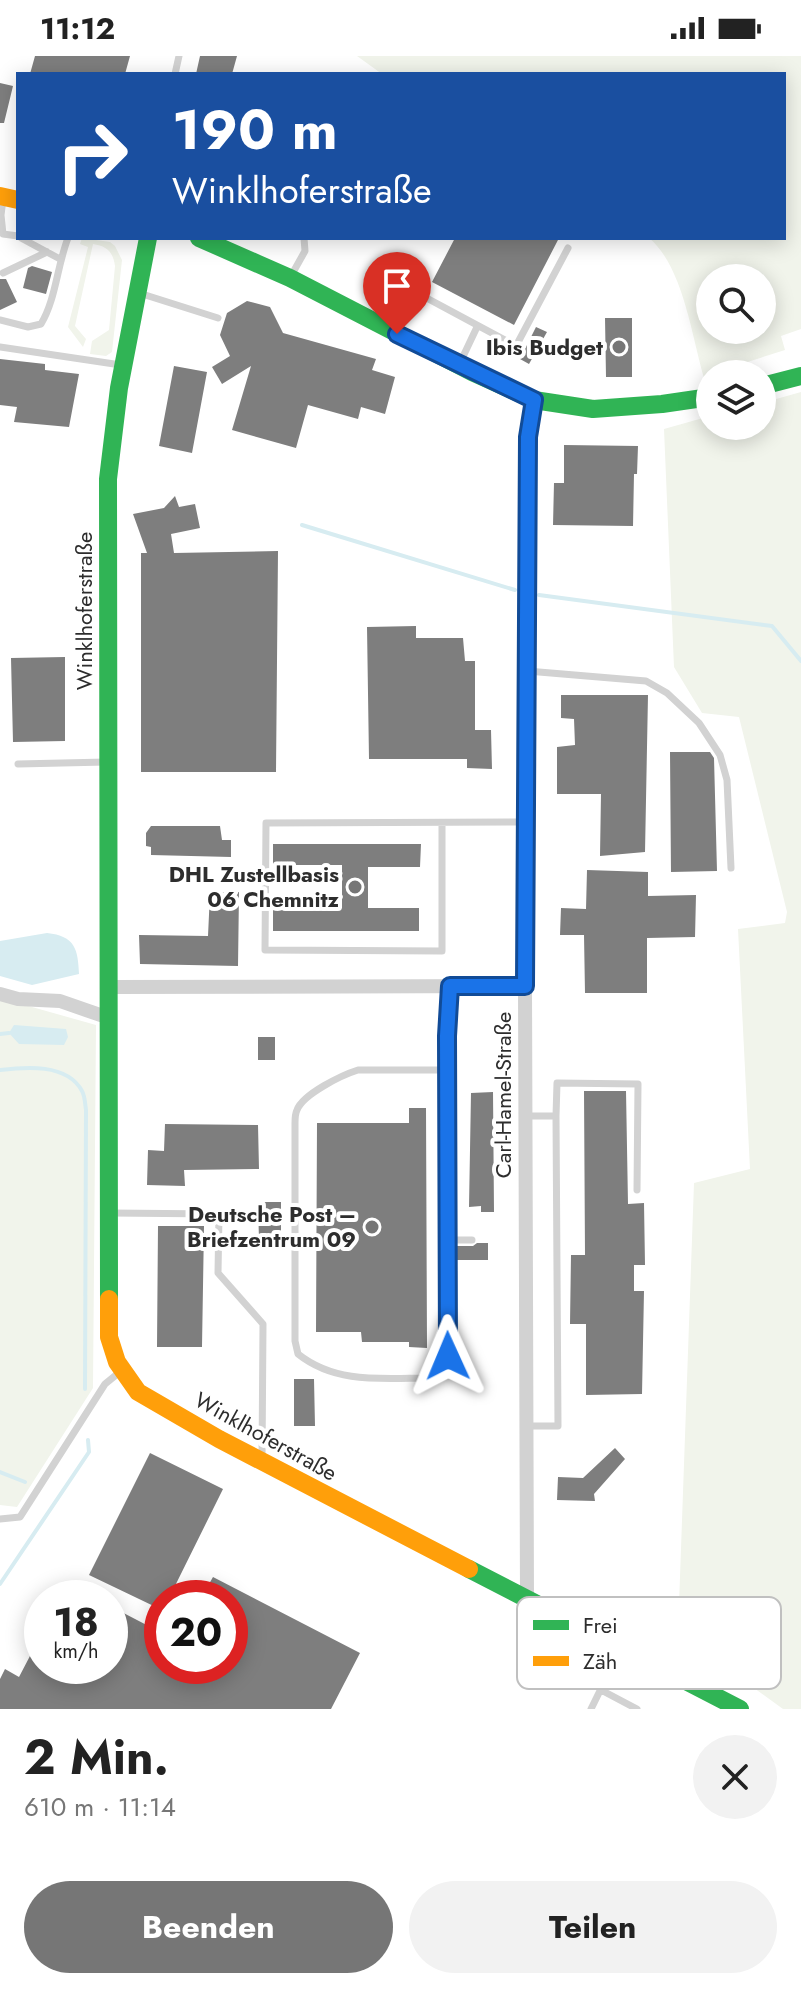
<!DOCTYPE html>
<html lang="de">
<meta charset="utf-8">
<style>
body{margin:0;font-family:Jost,sans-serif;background:#f2f2f2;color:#222;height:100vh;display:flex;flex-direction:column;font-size:30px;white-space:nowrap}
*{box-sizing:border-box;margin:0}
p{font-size:26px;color:#767676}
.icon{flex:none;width:44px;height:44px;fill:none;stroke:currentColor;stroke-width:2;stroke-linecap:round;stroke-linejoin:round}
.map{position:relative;height:1653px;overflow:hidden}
.sheet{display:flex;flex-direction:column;background:#fff;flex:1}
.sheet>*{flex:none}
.banner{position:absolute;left:16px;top:16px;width:770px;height:168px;border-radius:0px;box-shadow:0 4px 20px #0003;background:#1a4fa0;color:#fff;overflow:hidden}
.controls{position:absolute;left:696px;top:208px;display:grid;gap:16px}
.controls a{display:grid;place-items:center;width:80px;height:80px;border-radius:50%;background:#fff;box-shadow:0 4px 20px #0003;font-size:40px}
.speed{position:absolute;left:24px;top:1524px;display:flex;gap:16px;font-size:40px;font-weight:700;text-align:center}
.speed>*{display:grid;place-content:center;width:104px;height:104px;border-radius:50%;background:#fff;box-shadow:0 4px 20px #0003;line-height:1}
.speed small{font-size:20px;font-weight:400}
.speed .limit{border:12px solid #d22;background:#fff;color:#111}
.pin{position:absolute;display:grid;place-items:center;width:68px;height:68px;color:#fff;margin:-82px -34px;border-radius:50% 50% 50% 0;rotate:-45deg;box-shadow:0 0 8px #0007}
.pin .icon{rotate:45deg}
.me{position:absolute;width:88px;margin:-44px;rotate:359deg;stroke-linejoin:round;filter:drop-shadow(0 0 6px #0008)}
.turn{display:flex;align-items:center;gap:28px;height:168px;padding:0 24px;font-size:36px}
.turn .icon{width:104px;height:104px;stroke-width:2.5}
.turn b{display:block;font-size:56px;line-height:68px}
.round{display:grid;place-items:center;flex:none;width:84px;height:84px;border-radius:42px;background:#f2f2f2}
.overview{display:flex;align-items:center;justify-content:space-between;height:136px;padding:0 24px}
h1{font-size:48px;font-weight:700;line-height:60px}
.cta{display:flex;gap:16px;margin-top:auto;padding:16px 24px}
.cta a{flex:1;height:92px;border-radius:48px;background:#767676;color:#fff;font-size:32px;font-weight:700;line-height:92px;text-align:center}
.cta a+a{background:#f2f2f2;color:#222}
.status{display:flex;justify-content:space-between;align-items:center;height:56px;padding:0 40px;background:#fff;direction:ltr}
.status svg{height:22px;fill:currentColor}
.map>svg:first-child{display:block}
</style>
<div class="status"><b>11:12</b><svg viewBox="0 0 49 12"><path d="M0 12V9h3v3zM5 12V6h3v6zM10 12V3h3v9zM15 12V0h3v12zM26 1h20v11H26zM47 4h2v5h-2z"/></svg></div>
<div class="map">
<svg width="801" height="1653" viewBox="0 0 801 1653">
<rect width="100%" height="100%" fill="#fff"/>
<path fill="#f1f4eb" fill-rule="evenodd" d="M357,0H801V273L781,280L785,294L710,318L704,322C692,281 683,210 649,182H784V18H382ZM762,222V274H710V222Z
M82,182L110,186L115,190L122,204L112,296L106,300L90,298L92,285L109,274L115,210C113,196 107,190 93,188L75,270L86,283L83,291L68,271L88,191L80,188Z
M801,336V1653H783L678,1577L694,1127L750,1113L738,873L785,867L787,856L739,661L702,657L674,611L664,373L710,360V370H762V347Z
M0,942L96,969L93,1332L17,1451L0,1449Z"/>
<path fill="#d7ecf1" d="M47,877C75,880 78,893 79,918L32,929L0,920V885Z
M14,969L66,973L68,981L64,989L19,988L9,977Z"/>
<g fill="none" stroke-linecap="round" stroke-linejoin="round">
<path stroke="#d7ecf1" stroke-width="4" d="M302,469L515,534
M539,539L772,570L801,605
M0,978L9,977
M0,1014C25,1011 67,1007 82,1035C85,1040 85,1048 86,1054L85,1333
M0,1416L25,1426
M0,1528L89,1396L88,1384"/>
</g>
<path fill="#7e7e7e" d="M35,0H130L125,18H30Z
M200,0H237L232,18H196Z
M0,27L13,30L4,67H0Z
M455,182H559L514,269L432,226Z
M32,210L52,216L46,238L23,232L28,212Z
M0,223H6L17,246L0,254Z
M247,245L270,251L283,277L376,303L372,314L395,321L385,358L361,351L358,363L308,349L296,392L232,374L251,310L222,328L212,311L230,300L220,279L227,257Z
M605,262H632V321H606Z
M536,271L547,276L529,308L520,303Z
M0,303L45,308V314L79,318L69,371L14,366L17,351L0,349Z
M174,310L207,316L192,397L159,390Z
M564,389L638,390L637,418H634L633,470L553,469L554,427H564Z
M175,440L179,451L195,448L200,472L171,478L174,497L278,495L276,716H141V497H147L133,458L164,452Z
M416,570V582H463L465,605H475V674H491L492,713L467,712V703H369L367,571Z
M65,601V685L13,686L11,602Z
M561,639H648L645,796L600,800L601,738H557V691L575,689L574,663L561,662Z
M670,696H710L714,702L717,815L671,816Z
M151,770H220L222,784H231V801L151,799V791L146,790V777Z
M273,788H421L420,811H368V852H419V875H273V852H342V809H273Z
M587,814L648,816V840L696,839L695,881L647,882V937H585L584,879H560L561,852L586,853Z
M239,836L238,910L140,908L139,879L208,880L210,837Z
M258,981H275V1004H258Z
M584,1035H626L628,1148L644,1147L645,1209H634V1235H644L642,1338L586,1339V1268H570L571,1199H585Z
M493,1036L494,1156H481V1150L469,1151L471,1037Z
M409,1052H426L427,1292L409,1291V1286H362L361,1276H316L317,1067H409Z
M165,1068L258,1069L259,1113L184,1114L185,1130L147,1129L148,1094L164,1095Z
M258,1146H281V1184L259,1185Z
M158,1170H204L202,1291H157Z
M477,1187H488V1204H456V1190H473Z
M294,1323H314L315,1370H294Z
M615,1392L625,1403L594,1438L595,1445L557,1444L558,1421L583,1422Z
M150,1397L223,1433L169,1542H162V1554L89,1519Z
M213,1521L360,1597L331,1653H0V1623L5,1613L19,1621L42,1577V1610H110V1550L162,1577V1610H230V1542H201Z"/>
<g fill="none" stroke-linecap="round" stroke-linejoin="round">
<path stroke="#d2d2d2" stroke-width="7" d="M175,18L179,0
M3,143L1,159L3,178L18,180
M21,182L60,203
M3,217L47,196
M291,220L305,195L304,182
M139,237L218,262
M421,239L516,290L568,192
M0,264L28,271L41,268C56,243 57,210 68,182
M0,291L121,309
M459,309L477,271
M527,615L646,625L667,637L699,667L720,699L727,724L731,812
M18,708L106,706
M442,767V895L265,894L266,767L526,766
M447,1014H358C342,1019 303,1038 297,1054C295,1058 295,1063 295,1067V1285L298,1298C337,1329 385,1322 431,1322L437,1320L446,1310L448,1120L447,980L450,930
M527,1060H556L558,1370H527
M556,1060L557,1027L638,1028L637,1134
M110,1157L219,1158L218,1217L263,1268L262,1404
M447,1184H472
M0,1463L20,1461L105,1328L121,1315
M601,1634L637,1653
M591,1653L620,1594"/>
<path stroke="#d2d2d2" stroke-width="14" d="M110,931L525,930
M0,938L18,943L60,945L109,962
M527,1543L525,930L528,381L534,344"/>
<path stroke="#30b455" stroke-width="18" d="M199,182L290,222L472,316L534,344L593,353L662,348L710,341
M762,330L801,320
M109,1243L108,423L119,332L148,182
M469,1513L740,1653"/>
<path stroke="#ff9f0a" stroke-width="18" d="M0,140L18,144
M109,1243V1281L117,1306L138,1336L219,1383L469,1513"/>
</g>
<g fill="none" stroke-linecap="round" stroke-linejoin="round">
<defs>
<path id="route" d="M397,278L534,344L528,381L525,930H450L447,980L448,1300"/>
</defs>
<use href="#route" stroke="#114b97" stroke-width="20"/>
<use href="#route" stroke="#1a73e8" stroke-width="14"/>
</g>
<g fill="#767676" stroke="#fff" stroke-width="3">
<circle cx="619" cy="291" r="8"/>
<circle cx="355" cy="831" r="8"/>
<circle cx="372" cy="1171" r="8"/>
</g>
<g text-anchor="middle" stroke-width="8" stroke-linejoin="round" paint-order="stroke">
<g font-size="22" font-weight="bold" fill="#2d2d2d" stroke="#fff" text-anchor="end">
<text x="603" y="299">Ibis Budget</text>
<text x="339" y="826">DHL Zustellbasis<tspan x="339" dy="25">06 Chemnitz</tspan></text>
<text x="356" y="1166">Deutsche Post –<tspan x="356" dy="25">Briefzentrum 09</tspan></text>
</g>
<g font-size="22" fill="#2d2d2d" stroke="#fff">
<text transform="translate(84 555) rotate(-90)" y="8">Winklhoferstraße</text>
<text transform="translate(503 1039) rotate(-90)" y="8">Carl-Hamel-Straße</text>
<text transform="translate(266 1380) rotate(29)" y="8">Winklhoferstraße</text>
</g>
</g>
<rect x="517" y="1541" width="264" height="92" rx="12" fill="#fff" stroke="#c0c0c0" stroke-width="2"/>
<rect x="533" y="1564" width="36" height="10" fill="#30b455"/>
<rect x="533" y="1600" width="36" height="10" fill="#ff9f0a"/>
<g font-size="22" fill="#2d2d2d">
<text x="583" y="1577">Frei</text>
<text x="583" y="1613">Zäh</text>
</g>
</svg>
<div class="controls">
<a><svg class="icon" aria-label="search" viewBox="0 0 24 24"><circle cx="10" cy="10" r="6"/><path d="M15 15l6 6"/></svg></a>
<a><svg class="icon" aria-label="layers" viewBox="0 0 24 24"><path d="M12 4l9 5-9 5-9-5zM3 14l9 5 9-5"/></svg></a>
</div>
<div class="speed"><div>18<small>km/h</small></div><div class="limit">20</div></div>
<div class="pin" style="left:397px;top:278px;background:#d93025"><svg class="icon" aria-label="arrive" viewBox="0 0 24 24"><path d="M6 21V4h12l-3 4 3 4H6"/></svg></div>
<svg class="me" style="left:448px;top:1300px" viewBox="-20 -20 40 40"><path d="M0-17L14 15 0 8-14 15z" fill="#1a73e8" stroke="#fff" stroke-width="4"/></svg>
<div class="banner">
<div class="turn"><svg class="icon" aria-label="right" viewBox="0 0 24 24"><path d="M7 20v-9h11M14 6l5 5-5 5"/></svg><div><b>190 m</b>Winklhoferstraße</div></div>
</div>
</div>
<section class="sheet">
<div class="overview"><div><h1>2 Min.</h1><p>610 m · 11:14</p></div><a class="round"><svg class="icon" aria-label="close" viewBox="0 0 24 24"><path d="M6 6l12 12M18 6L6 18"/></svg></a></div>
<div class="cta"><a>Beenden</a><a>Teilen</a></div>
</section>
